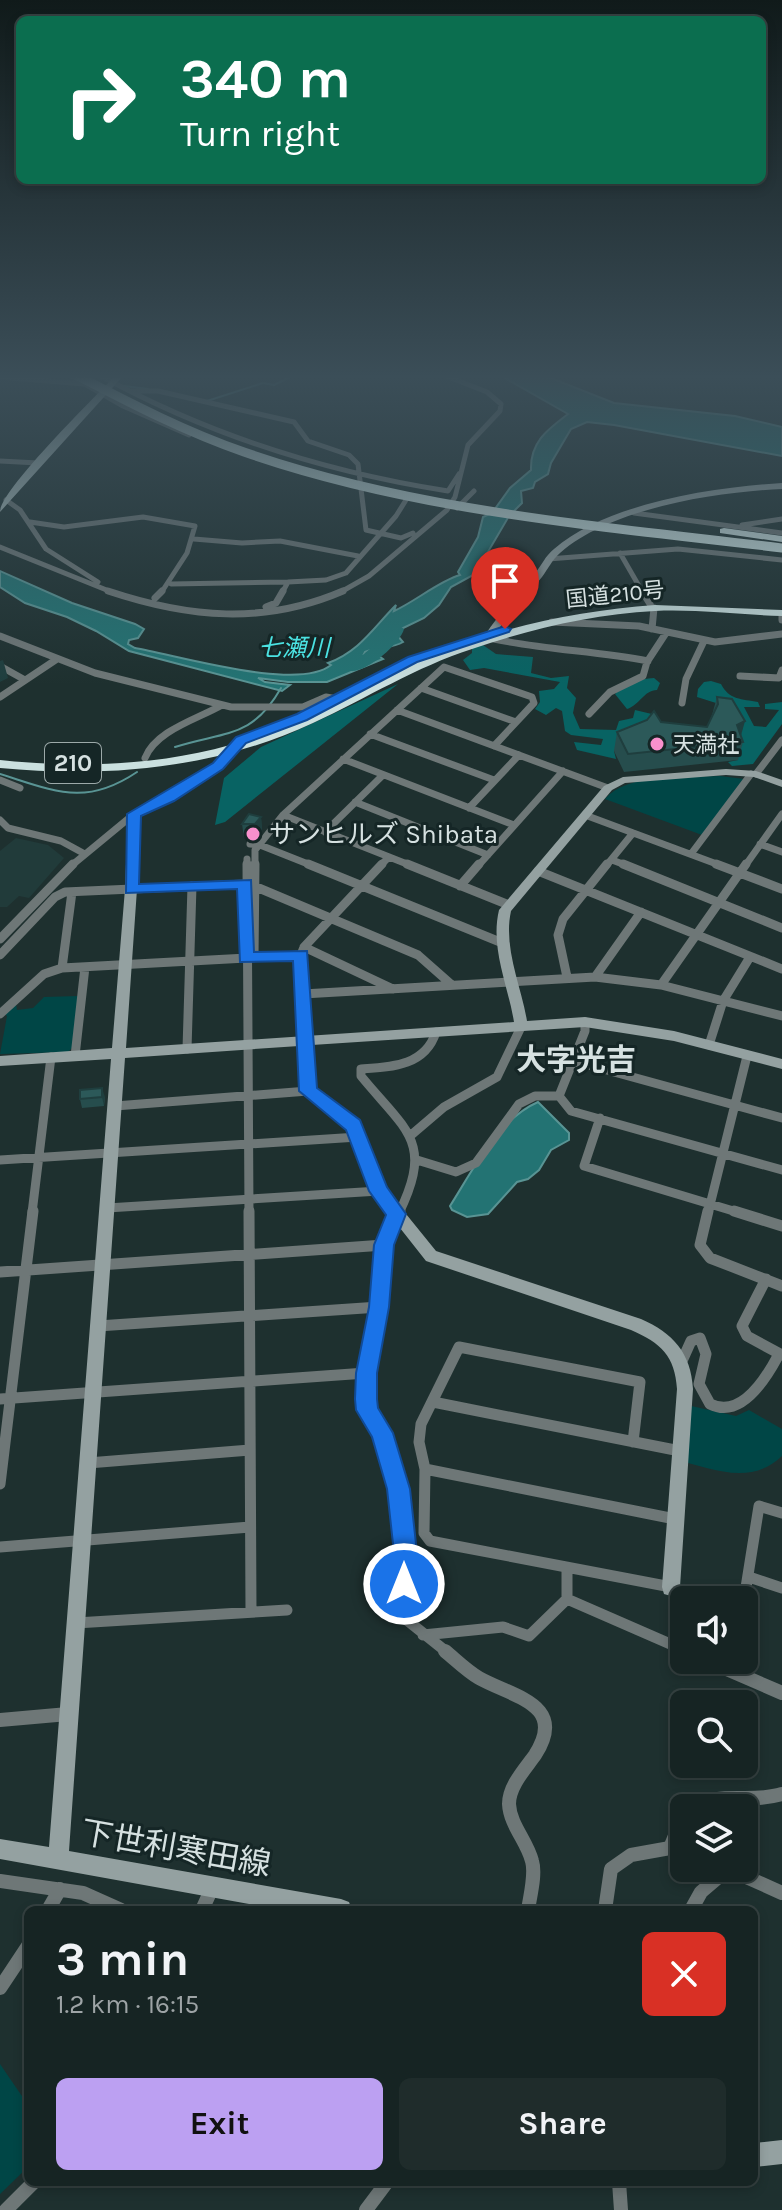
<!DOCTYPE html>
<meta charset="utf-8">
<style>
body{margin:0;font-family:Karla,"Noto Sans JP",sans-serif;background:#1f2c2b;color:#f1f3f6;height:100vh;display:flex;flex-direction:column;font-size:30px;white-space:nowrap}
*{box-sizing:border-box;margin:0}
p{font-size:26px;color:#9ea4a6}
.icon{flex:none;width:44px;height:44px;fill:none;stroke:currentColor;stroke-width:2;stroke-linecap:round;stroke-linejoin:round}
.map{position:relative;flex:1;overflow:hidden}
.panel{position:absolute;left:24px;top:1906px;width:734px;height:280px;display:flex;flex-direction:column;background:#162423;border-radius:12px;box-shadow:0 4px 12px #0003,0 0 0 2px #354141}
.panel>*{flex:none}
.top-card{position:absolute;left:16px;top:16px;width:750px;height:168px;border-radius:12px;box-shadow:0 4px 12px #0003,0 0 0 2px #354141;background:#0b6e4f;color:#fff;overflow:hidden}
.tools{position:absolute;left:670px;top:1586px;display:grid;gap:16px}
.tools a{display:grid;place-items:center;width:88px;height:88px;border-radius:12px;background:#162423;box-shadow:0 4px 12px #0003,0 0 0 2px #354141;font-size:40px}
.pin{position:absolute;display:grid;place-items:center;width:68px;height:68px;color:#fff;margin:-82px -34px;border-radius:50% 50% 50% 0;rotate:-45deg;box-shadow:0 0 8px #0007}
.pin .icon{rotate:45deg}
.me{position:absolute;width:88px;margin:-44px;rotate:0deg;stroke-linejoin:round;filter:drop-shadow(0 0 6px #0008)}
.turn{display:flex;align-items:center;gap:28px;height:168px;padding:0 32px;font-size:36px}
.turn .icon{width:104px;height:104px;stroke-width:2.5}
.turn b{display:block;font-size:56px;line-height:68px}
.round{display:grid;place-items:center;flex:none;width:84px;height:84px;border-radius:12px;background:#1f2c2b}
.headline{display:flex;align-items:center;justify-content:space-between;height:136px;padding:0 32px}
h1{font-size:48px;font-weight:700;line-height:60px}
.primary-button{display:flex;gap:16px;margin-top:auto;padding:16px 32px}
.primary-button a{flex:1;height:92px;border-radius:12px;background:#bca0f2;color:#111;font-size:32px;font-weight:700;line-height:92px;text-align:center}
.primary-button a+a{background:#1f2c2b;color:#f1f3f6}
.map>svg:first-child{display:block}
</style>
<div class="map">
<svg width="782" height="2210" viewBox="0 0 782 2210">
<rect width="100%" height="100%" fill="#1e302f"/>
<path fill="#213b3a" d="M16,838L48,845L64,858L29,898L19,896L7,907H0V851Z"/>
<path fill="#004646" d="M720,776L744,779L702,835L605,799C626,773 689,777 720,776Z
M79,996L72,1048L68,1052L0,1054L7,1016L5,1014L16,1004L17,1010L33,1008L44,997Z
M678,1403L736,1416L749,1410L782,1429V1456C750,1487 711,1468 673,1459Z
M0,2064L28,2105V2167L0,2194Z"/>
<path fill="#086363" d="M483,645L496,654L533,657L531,673L551,678L569,676L567,688L576,698L573,713L580,729L616,730L619,721L633,718L635,710L656,715L614,751L616,759L577,750L574,742L601,745L603,739L571,735L565,731L562,711L556,708L546,715L535,709L540,702L539,691L554,689L560,682L484,668L470,670L463,660L472,653V647Z
M654,678L660,683L657,690C644,690 640,705 627,709L615,694C626,682 639,679 654,678Z
M711,681L721,684C729,700 742,699 758,702L760,707H744L754,726L766,727L779,710L765,709V704L782,702V724L753,764L732,766L728,762L738,760L716,703L697,697L698,689L704,682Z
M398,684L225,822L215,825L224,778L261,747Z"/>
<path fill="#237373" stroke="#599494" stroke-width="2" d="M501,376H546L614,403L735,416L782,427V456L614,425L587,422L571,429L551,463L548,474L535,482L533,488L521,491L522,503L509,516L475,574L451,587L439,605L424,618L399,630L397,635L403,642C392,649 378,646 365,652L364,654H376L383,659L327,682H288L258,678L265,682L290,685L282,691L129,651L96,631L67,617L25,603L0,587V571L72,603L135,624L144,629L138,638L129,640L128,644L135,648C177,655 298,692 331,665L328,663C360,651 373,628 396,605L394,611C416,601 439,581 460,575L458,572L478,537L483,517L492,513L510,488L531,470C530,442 547,430 568,414Z
M538,1102L569,1133V1140L551,1150L539,1170L528,1179L517,1182L488,1214L467,1217L452,1210L450,1206C473,1170 497,1120 538,1102Z"/>
<g fill="none" stroke-linecap="round" stroke-linejoin="round">
<path stroke="#599494" stroke-width="2" d="M124,386L148,389
M207,401L263,383L274,385L292,376
M175,747C225,731 252,739 281,688
M0,774C55,791 85,807 137,772"/>
<path fill="#237373" fill-rule="evenodd" d="M398,625L404,629C400,644 367,672 351,671V665Z"/>
<path stroke="#6e7777" stroke-width="5" d="M71,376L123,406L189,435
M101,376C211,436 325,472 448,491L459,474
M0,377L84,384
M130,391H158L294,422L308,441L349,455L358,464L366,530L401,538L413,533
M0,461L38,463
M6,500L20,510L46,549L98,582
M457,508L474,491
M634,513L782,533
M30,522L64,527L143,517L195,526L187,553L161,593
M742,525L782,519
M194,539L242,543L280,541L358,556
M0,547L114,593
M620,553L643,593
M548,559L678,549L782,560
M288,582L326,580L346,573L396,516L406,500
M171,584L288,582L282,593
M339,593L369,576L447,510L455,497L468,445L500,411L501,404L487,392L446,376"/>
<path stroke="#6e7777" stroke-width="7" d="M108,591C189,618 264,625 343,591
M642,591L650,604
M155,598L162,591
M266,607L276,603L283,591
M782,616V620
M552,622L639,626L715,642L782,634
M652,629L654,608
M0,636L95,673L231,707H303L326,697L337,699
M494,639C545,650 597,651 648,661
M0,666L25,680
M740,676L779,678L782,670
M421,688L516,722
M0,697L57,659
M682,703L686,679L704,641
M397,710L608,788
M589,714L610,692L643,676L647,662L666,633
M370,734L494,780
M145,758C156,730 198,719 222,705
M343,759L514,825
M756,774L782,740
M0,780L20,788
M355,802L488,855
M469,808L519,755
M283,815L412,866
M585,815L722,866
M0,820L8,828L61,841L83,853
M325,832L383,775
M250,844L260,845L313,866
M760,844L782,852
M691,854L751,774
M247,859V866
M612,860L628,866
M71,866L134,814
M255,866V850L283,815L444,667L532,697L534,703L494,746
M380,866L389,857
M478,866L563,771
M606,866L633,833
M745,866L782,814"/>
<path stroke="#6e7777" stroke-width="9" d="M247,864L249,1213
M308,864L505,944
M407,864L509,905
M623,864L782,928
M716,864L782,889
M538,871L782,969
M254,886L418,955L452,985
M460,886L479,864
M0,939L73,864
M304,947L393,989
M0,955L55,897L65,892L245,884
M254,957L255,864
M62,968L72,892
M567,977L558,935L563,919L607,864
M595,977L641,912
M661,985L746,864
M303,994L595,977L661,985L782,1016
M0,1014L44,974L62,968L301,955
M585,1022V1031L559,1096L571,1111L782,1170
M305,1041L301,955L304,947L382,864
M709,1045L723,1001L750,957
M187,1049L192,886
M75,1056L85,967
M574,1061L782,1118
M115,1106L308,1091
M600,1118L584,1166L740,1213
M410,1136L444,1107L497,1077L521,1027
M0,1160L358,1137
M417,1160L456,1172L476,1163L519,1104L535,1096H559
M107,1208L379,1191
M32,1213L51,1057
M399,1213C434,1141 406,1131 361,1076V1069C392,1067 425,1066 436,1032
M708,1213L747,1056"/>
<path stroke="#6e7777" stroke-width="11" d="M249,1211L251,1610
M400,1211L384,1245L379,1307L366,1373L367,1410L382,1433L398,1489L405,1553L403,1607L408,1621L448,1653
M708,1211L700,1245L710,1258L782,1286
M734,1211L782,1226
M0,1272L384,1245
M766,1279L742,1326L747,1336L782,1355
M98,1326L379,1307
M682,1361L691,1341L700,1338L706,1354L699,1384L710,1404C742,1420 767,1377 779,1354
M0,1399L366,1373
M433,1402L680,1451
M633,1442L640,1382L459,1347L421,1424L419,1442L425,1469L424,1533L430,1541L671,1587L713,1600
M88,1463L250,1450
M425,1469L675,1519
M0,1484L33,1211
M0,1547L250,1527
M567,1567V1599L684,1650
M749,1577L782,1588
M744,1600L759,1506L782,1513
M76,1623L287,1610
M423,1635L503,1627L529,1636L567,1599"/>
<path stroke="#6e7777" stroke-width="14" d="M445,1651C456,1660 467,1671 479,1678C513,1697 568,1704 535,1755C525,1769 509,1786 509,1804C510,1825 527,1841 532,1861C536,1874 530,1896 528,1910
M706,1660L782,1693
M0,1720L68,1714
M690,1808C720,1790 750,1804 782,1794
M0,1881L83,1893L121,1910
M48,1910L60,1889
M202,1910L212,1888
M605,1910L611,1869L631,1855L670,1848L684,1814
M691,1910L701,1892L721,1875H742L782,1893
M0,1988L28,1946
M619,2182L621,2210
M6,2210L34,2182
M366,2210L387,2182"/>
<path fill="#94a1a1" fill-rule="evenodd" d="M782,483V489C716,492 611,508 560,553C552,560 548,569 542,577C526,597 508,613 495,635L499,639L497,641H491L485,635C500,612 519,594 535,573C542,565 546,555 554,549C607,503 714,487 782,483Z
M241,737L246,740L222,768L172,799L140,816L137,889L126,1048L514,1022C508,985 490,948 499,910L604,786L623,777L726,769L756,771L782,780V787L754,777L726,775L625,783L612,790L511,911C503,948 521,985 527,1021L585,1017L674,1031L782,1059V1069L674,1041L585,1027L312,1045L315,1089L359,1121L385,1188L436,1251L641,1319C673,1333 691,1353 693,1389L680,1587L678,1594L671,1596L664,1594L662,1587L677,1389C675,1356 661,1343 631,1330L426,1261L374,1195L348,1128L303,1095L299,1046L125,1058L69,1851L341,1899L349,1902L352,1910H282L0,1859V1839L49,1847L111,1059L0,1066V1056L112,1048L125,889L128,814L214,764L237,738Z
M782,2140V2164L754,2167V2143Z"/>
<path fill="#b0c2c1" fill-rule="evenodd" d="M115,376H123L0,512C0,490 95,397 115,376Z"/>
<path fill="#cae0df" fill-rule="evenodd" d="M724,528L782,536V542L720,533V529Z
M655,605L782,610V616C740,615 697,609 655,611C593,614 531,629 472,649C416,667 367,698 313,723C214,769 107,778 0,768V760C77,768 155,766 230,745C294,728 348,692 407,665C484,631 571,611 655,605Z"/>
<path stroke="#cae0df" stroke-width="9" d="M78,376C132,404 186,432 244,452C416,512 602,526 782,548"/>
</g>
<path fill="#264d4d" d="M717,697L741,736L743,742L738,760L624,772L614,751L617,732L647,720L707,727L712,715Z
M261,817L262,831L256,838H244L242,824Z
M105,1097L104,1106L82,1108L80,1099Z"/>
<path fill="#1f3e3e" d="M3,660L8,678L0,682V661Z
M745,721L740,739L737,725Z
M261,817L262,831L256,838L255,824Z
M102,1088L105,1097L104,1106L102,1097Z"/>
<path fill="#2c5959" stroke="#1f3e3e" stroke-width="2" d="M717,697L732,699L745,721L737,725L743,742L628,754L617,732L647,720L654,711L661,722L707,727L718,704Z
M249,814L261,817L255,824H242Z
M102,1088V1097L80,1099V1090Z"/>
<linearGradient id="sky" x2="0" y2="1"><stop stop-color="#101a1a"/><stop offset="0.55" stop-color="#3b4e58"/><stop offset="1" stop-color="#3b4e58" stop-opacity="0"/></linearGradient>
<rect width="782" height="685" fill="url(#sky)"/>
<path fill="#1a73e8" stroke="#114b97" stroke-width="2" d="M505,626L511,629L509,632L417,662L307,720L246,743L223,769L174,801L141,816L139,884L251,880L254,952L307,951L317,1088L360,1120L387,1187L406,1214L394,1245L389,1307L377,1373V1399L378,1408L393,1433L410,1489L417,1553L416,1584L413,1593L404,1596L396,1593L392,1584L394,1553L387,1489L372,1437L356,1410L355,1399L356,1373L369,1307L374,1245L386,1215L369,1191L346,1130L299,1091L293,961L240,962L237,889L126,893L127,814L213,763L236,737L297,714L408,657Z"/>
<g fill="#f890cc" stroke="#152626" stroke-width="3">
<circle cx="657" cy="744" r="8"/>
<circle cx="253" cy="834" r="8"/>
</g>
<g text-anchor="middle" stroke-width="6" stroke-linejoin="round" paint-order="stroke">
<g font-size="22" fill="#d6e1e1" stroke="#152626">
<text transform="translate(615 594) rotate(-6)" y="8">国道210号</text>
</g>
<g font-size="22" fill="#d6e1e1" stroke="#152626" text-anchor="start">
<text x="673" y="752">天満社</text>
</g>
<g font-size="24" font-style="italic" fill="#4be2e2" stroke="#152626">
<text x="294" y="656">七瀬川</text>
</g>
<rect fill="#152626" stroke="#9ca9a9" stroke-width="2" x="45" y="743" width="56" height="40" rx="6"/>
<g font-size="24" font-weight="bold" fill="#d6e1e1">
<text x="73" y="771">210</text>
</g>
<g font-size="26" fill="#d6e1e1" stroke="#152626" text-anchor="start">
<text x="269" y="843">サンヒルズ Shibata</text>
</g>
<g font-size="30" font-weight="bold" fill="#d6e1e1" stroke="#152626">
<text x="576" y="1070">大字光吉</text>
</g>
<g font-size="32" fill="#d6e1e1" stroke="#152626">
<text transform="translate(176 1848) rotate(10)" y="11">下世利寒田線</text>
</g>
</g>
</svg>
<div class="tools">
<a><svg class="icon" aria-label="sound" viewBox="0 0 24 24"><path d="M4 9h4l5-4v14l-5-4H4zM17 9q2 3 0 6"/></svg></a>
<a><svg class="icon" aria-label="search" viewBox="0 0 24 24"><circle cx="10" cy="10" r="6"/><path d="M15 15l6 6"/></svg></a>
<a><svg class="icon" aria-label="layers" viewBox="0 0 24 24"><path d="M12 4l9 5-9 5-9-5zM3 14l9 5 9-5"/></svg></a>
</div>
<div class="pin" style="left:505px;top:629px;background:#d93025"><svg class="icon" aria-label="arrive" viewBox="0 0 24 24"><path d="M6 21V4h12l-3 4 3 4H6"/></svg></div>
<svg class="me" style="left:404px;top:1584px" viewBox="-20 -20 40 40"><circle r="17" fill="#1a73e8" stroke="#fff" stroke-width="3"/><path d="M0-11L8 9 0 5-8 9z" fill="#fff"/></svg>
<div class="top-card">
<div class="turn"><svg class="icon" aria-label="right" viewBox="0 0 24 24"><path d="M7 20v-9h11M14 6l5 5-5 5"/></svg><div><b>340 m</b>Turn right</div></div>
</div>
<section class="panel">
<div class="headline"><div><h1>3 min</h1><p>1.2 km · 16:15</p></div><a class="round" style="background:#d93025;color:#fff"><svg class="icon" aria-label="close" viewBox="0 0 24 24"><path d="M6 6l12 12M18 6L6 18"/></svg></a></div>
<div class="primary-button"><a>Exit</a><a>Share</a></div>
</section>
</div>
